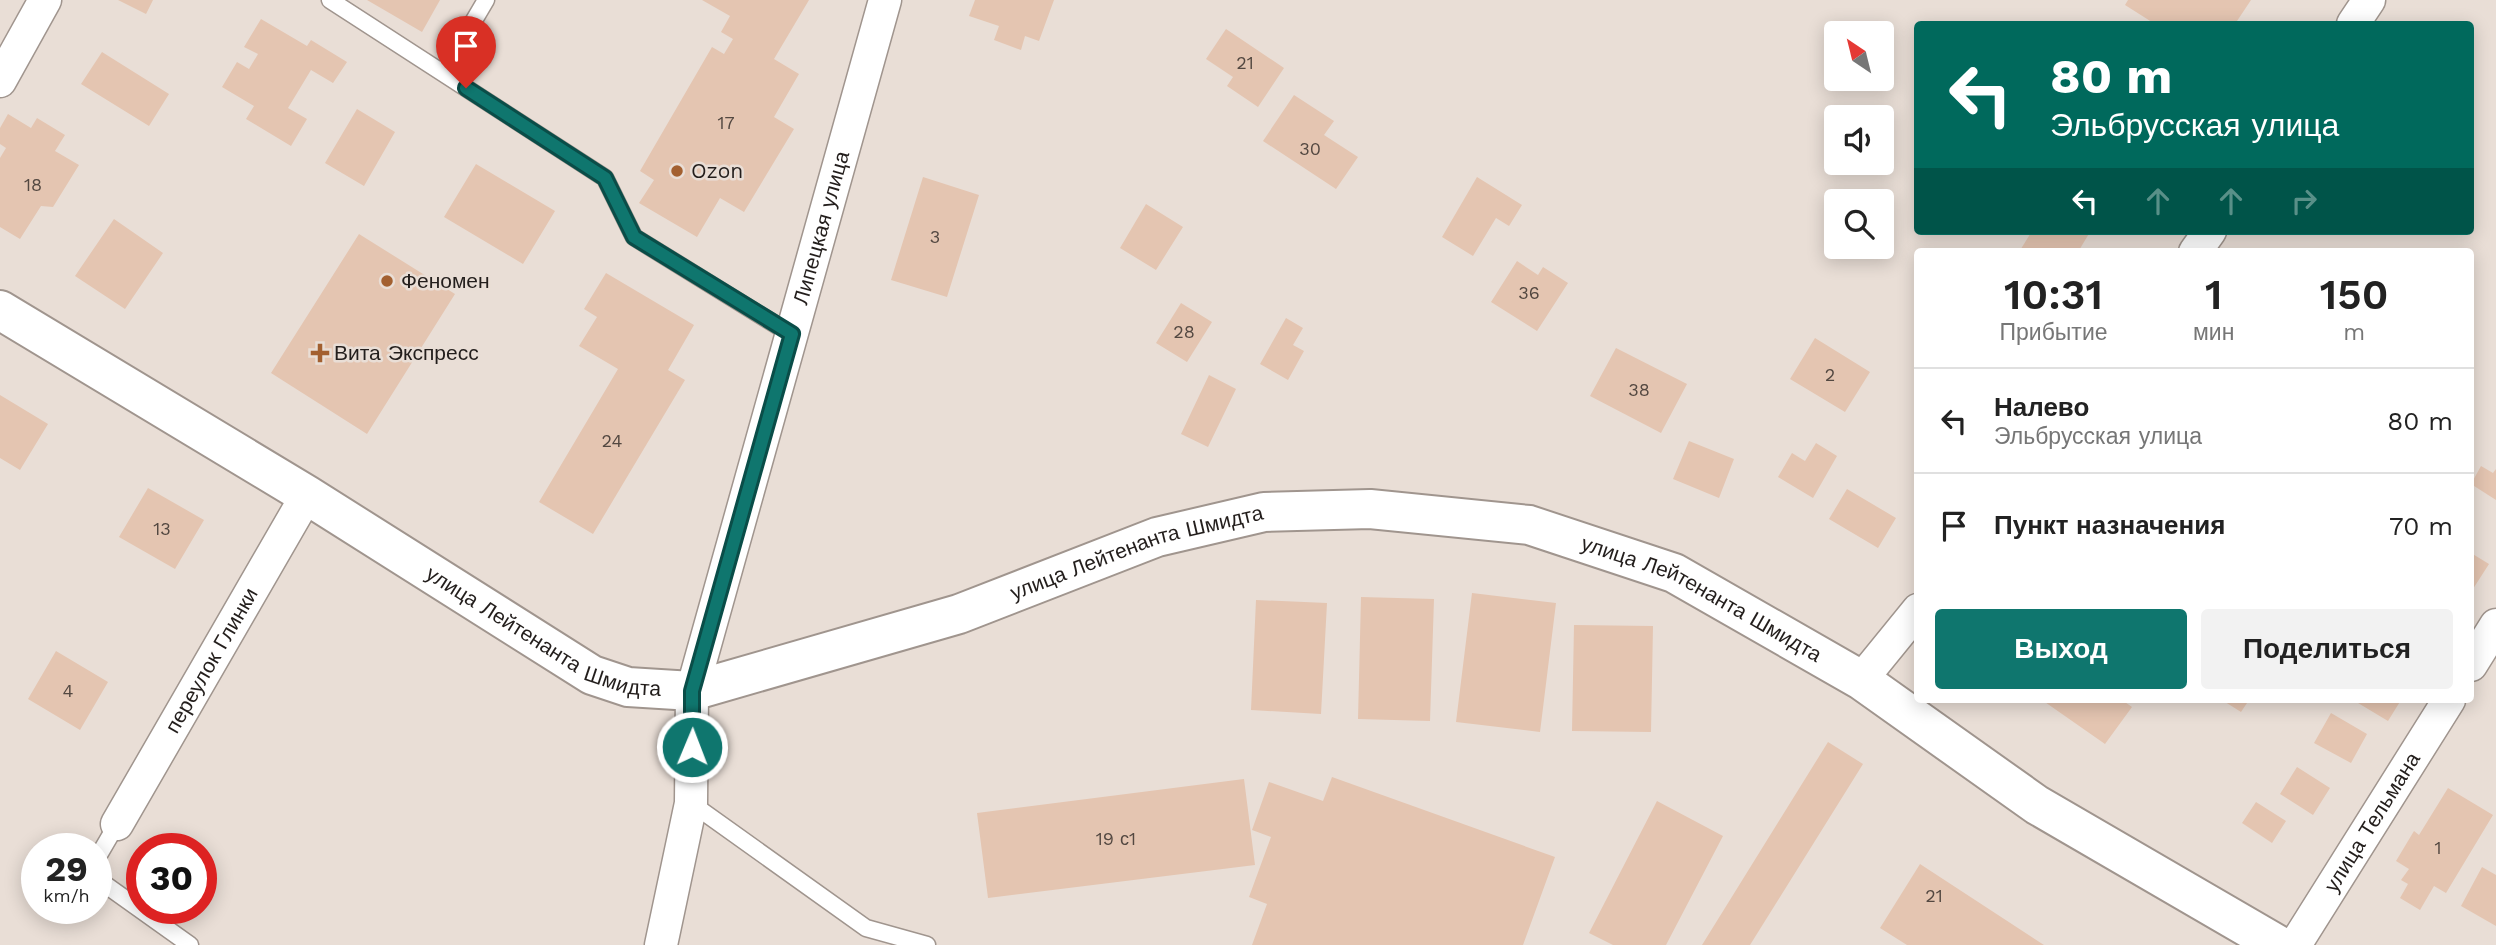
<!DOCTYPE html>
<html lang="ru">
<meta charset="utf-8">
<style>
body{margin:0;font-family:"Work Sans",sans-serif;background:#f2f2f2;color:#222;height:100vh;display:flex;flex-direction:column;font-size:26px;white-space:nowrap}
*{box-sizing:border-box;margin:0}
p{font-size:23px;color:#767676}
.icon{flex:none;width:38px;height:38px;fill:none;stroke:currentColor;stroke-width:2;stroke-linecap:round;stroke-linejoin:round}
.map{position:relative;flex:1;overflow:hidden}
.details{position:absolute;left:1914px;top:248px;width:560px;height:455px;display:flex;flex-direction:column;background:#fff;border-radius:7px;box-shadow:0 4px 18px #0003}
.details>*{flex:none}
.top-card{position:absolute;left:1914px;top:21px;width:560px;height:214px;border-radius:7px;box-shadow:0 4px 18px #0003;background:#00695c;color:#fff;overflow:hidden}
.needle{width:46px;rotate:325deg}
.tools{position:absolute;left:1824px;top:21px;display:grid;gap:14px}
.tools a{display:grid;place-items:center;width:70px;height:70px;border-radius:7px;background:#fff;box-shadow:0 4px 18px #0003;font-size:35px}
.speed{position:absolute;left:21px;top:833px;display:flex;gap:14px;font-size:35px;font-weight:700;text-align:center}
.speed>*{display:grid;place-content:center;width:91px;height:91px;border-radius:50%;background:#fff;box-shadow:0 4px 18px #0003;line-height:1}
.speed small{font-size:18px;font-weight:400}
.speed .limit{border:10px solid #d22;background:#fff;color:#111}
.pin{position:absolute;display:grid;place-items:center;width:60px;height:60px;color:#fff;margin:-72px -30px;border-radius:50% 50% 50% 0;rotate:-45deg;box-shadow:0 0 7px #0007}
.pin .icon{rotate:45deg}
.me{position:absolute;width:77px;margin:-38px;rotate:1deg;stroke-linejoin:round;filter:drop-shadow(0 0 5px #0008)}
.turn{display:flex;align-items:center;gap:24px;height:147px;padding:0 21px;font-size:32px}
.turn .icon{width:91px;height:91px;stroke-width:2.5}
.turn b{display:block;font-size:49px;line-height:60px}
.lanes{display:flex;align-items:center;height:66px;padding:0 21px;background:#0003;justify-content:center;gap:35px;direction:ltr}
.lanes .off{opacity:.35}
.eta{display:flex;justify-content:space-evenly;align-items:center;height:119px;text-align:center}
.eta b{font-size:42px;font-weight:600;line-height:49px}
.button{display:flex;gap:14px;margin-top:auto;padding:14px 21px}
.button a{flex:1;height:80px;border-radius:7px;background:#0f766e;color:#fff;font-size:28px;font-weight:600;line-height:80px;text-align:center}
.button a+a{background:#f2f2f2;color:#222}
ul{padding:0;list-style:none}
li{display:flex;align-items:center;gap:21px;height:105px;padding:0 21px;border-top:2px solid #e0e0e0}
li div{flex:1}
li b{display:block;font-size:26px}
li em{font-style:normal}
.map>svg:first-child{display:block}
</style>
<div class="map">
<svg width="2496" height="945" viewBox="0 0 2496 945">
<rect width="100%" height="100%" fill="#e9ded6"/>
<path fill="#e4c5b1" d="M118,0H153L146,14Z
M367,0H440L422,32Z
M702,0H809L774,59L799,74L774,117L794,129L744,212L720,198L697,237L639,203L654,180L640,171L712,47L724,54L733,39L721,32L730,16Z
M975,0H1054L1039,41L1025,36L1021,50L994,40L999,26L969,16Z
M2128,0H2251L2235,24H2155L2125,5Z
M261,19L307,46L311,40L347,62L333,83L311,70L288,108L307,119L291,146L246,119L254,106L222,87L237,62L249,69L258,54L244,47Z
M1226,29L1284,68L1258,107L1227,86L1233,77L1206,59Z
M102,52L169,94L149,126L81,84Z
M1294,95L1334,121L1324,135L1358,157L1336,189L1263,141Z
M357,109L395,132L364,186L325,163Z
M8,114L31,128L37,118L65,135L55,151L79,165L53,207L41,206L20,239L0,227V158L6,148L0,144V128Z
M476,164L555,211L523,264L444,217Z
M923,177L979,195L947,297L891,280Z
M1477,177L1522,205L1509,226L1496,218L1473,256L1442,237Z
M1146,204L1183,227L1156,270L1120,248Z
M114,219L163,253L125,309L75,276Z
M2032,231H2088L2090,232L2078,252H2019Z
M359,234L455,294L367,434L271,373Z
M1517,261L1538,275L1543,267L1568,283L1537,331L1491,302Z
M606,273L694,325L668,370L685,380L593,534L539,502L618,369L579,346L597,317L584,309Z
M1181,303L1212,322L1187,362L1156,343Z
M1286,318L1303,328L1293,345L1304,351L1288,380L1260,364Z
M1815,338L1870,372L1845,412L1790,379Z
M1616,348L1687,384L1661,433L1590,396Z
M1209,375L1236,389L1208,447L1181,434Z
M0,395L48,424L20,470L0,458Z
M1689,441L1734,459L1719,498L1673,479Z
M1816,443L1837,456L1813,498L1778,477L1792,453L1805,461Z
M2481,466L2493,473L2496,469V500L2471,484Z
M148,488L204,520L175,569L119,537Z
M1847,489L1896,518L1878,548L1829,519Z
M2471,553L2489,564L2471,592Z
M1472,593L1556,603L1540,732L1456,722Z
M1361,597L1434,599L1430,721L1358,719Z
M1256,600L1327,603L1321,714L1251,710Z
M1574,625L1653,626L1651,732L1572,731Z
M56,651L108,682L80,730L28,699Z
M2042,700H2122L2132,707L2105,744Z
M2222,700H2249L2241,712Z
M2353,700H2401L2388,721Z
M2331,713L2367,734L2351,763L2314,743Z
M1828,742L1863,764L1750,945H1702Z
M2297,767L2330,788L2313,815L2280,794Z
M1332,777L1555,857L1523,945H1252L1267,904L1249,897L1271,837L1252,830L1269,782L1323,801Z
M1244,779L1255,865L988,898L977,813Z
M2448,788L2493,815L2446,893L2434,886L2420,910L2400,898L2408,884L2401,880L2409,869L2396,861L2414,831L2419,835Z
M1657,801L1723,836L1666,945H1613L1589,933Z
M2256,802L2286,821L2272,843L2242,823Z
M1920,864L2044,945H1907L1880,928Z
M2482,867L2496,875V926L2461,906Z"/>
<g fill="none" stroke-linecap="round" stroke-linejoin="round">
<defs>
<path id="service" d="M330,0L605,178L634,237L791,334
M443,73L486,0
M691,803L866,928L927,945
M96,860L117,824
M96,878L190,945"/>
<g id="minor">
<path d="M2353,24L2369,0"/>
<path d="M0,81L45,0"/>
<path d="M2195,252L2210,231"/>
<path d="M2471,665L2496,625"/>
<path d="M1861,680L1918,610"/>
<path id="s1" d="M117,824L307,495"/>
<path id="s2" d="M661,945L691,803L692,691L885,0"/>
<path id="s3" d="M2295,945L2449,700"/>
</g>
<g id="tertiary">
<path id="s4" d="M0,310L307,495L592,675L628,687L692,691L959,614L1157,537L1264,512L1370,509L1529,525L1674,573L1861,680L2037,805L2278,945"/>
</g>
</defs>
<use href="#service" stroke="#a0958e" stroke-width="19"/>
<use href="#minor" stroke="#a0958e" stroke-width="35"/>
<use href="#tertiary" stroke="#a0958e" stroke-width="42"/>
<use href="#service" stroke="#fff" stroke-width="16"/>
<use href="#minor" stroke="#fff" stroke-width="32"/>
<use href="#tertiary" stroke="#fff" stroke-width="38"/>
</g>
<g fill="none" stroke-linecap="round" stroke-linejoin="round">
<defs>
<path id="route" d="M466,88L605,178L634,237L792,334L692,691V747"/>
</defs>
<use href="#route" stroke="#0a4d48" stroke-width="18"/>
<use href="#route" stroke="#0f766e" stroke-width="12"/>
</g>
<g fill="#a36030" stroke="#e9ded6" stroke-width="2.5">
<circle cx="677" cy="171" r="7"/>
<circle cx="387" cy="281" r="7"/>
<path d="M316.5 342.5h7v7h7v7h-7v7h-7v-7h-7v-7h7z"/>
</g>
<g text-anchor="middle" stroke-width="5" stroke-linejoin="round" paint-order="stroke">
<g font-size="18" fill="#534841">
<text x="1245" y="69">21</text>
<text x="726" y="129">17</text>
<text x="1310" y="155">30</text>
<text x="33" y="191">18</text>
<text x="935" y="243">3</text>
<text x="1529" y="299">36</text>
<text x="1184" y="338">28</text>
<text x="1830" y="381">2</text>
<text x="1639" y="396">38</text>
<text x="612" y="447">24</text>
<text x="162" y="535">13</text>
<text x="68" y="697">4</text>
<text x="1116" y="845">19 с1</text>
<text x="2438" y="854">1</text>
<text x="1934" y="902">21</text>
</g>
<g font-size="21" fill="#231e1c" stroke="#e9ded6" text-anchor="start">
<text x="691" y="178">Ozon</text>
<text x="401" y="288">Феномен</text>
<text x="334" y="360">Вита Экспресс</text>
</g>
<g font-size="21" fill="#231e1c" stroke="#e9ded6">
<text dy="7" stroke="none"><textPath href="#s2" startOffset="738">Липецкая улица</textPath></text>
<text dy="7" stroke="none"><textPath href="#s4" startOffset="1264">улица Лейтенанта Шмидта</textPath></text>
<text dy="7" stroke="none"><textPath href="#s4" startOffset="1852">улица Лейтенанта Шмидта</textPath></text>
<text dy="7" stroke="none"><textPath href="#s4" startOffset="634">улица Лейтенанта Шмидта</textPath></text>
<text dy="7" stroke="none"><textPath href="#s1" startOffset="189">переулок Глинки</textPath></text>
<text dy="7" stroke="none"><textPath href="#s3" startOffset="145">улица Тельмана</textPath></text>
</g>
</g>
</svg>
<div class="tools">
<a><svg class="needle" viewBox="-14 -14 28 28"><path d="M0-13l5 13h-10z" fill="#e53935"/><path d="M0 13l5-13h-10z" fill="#767676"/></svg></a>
<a><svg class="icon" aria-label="sound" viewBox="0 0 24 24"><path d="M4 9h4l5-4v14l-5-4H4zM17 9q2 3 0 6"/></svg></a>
<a><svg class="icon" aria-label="search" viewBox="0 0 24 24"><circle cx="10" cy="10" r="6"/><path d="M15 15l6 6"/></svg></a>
</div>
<div class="speed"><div>29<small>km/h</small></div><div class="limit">30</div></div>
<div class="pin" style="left:466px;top:88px;background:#d93025"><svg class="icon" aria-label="arrive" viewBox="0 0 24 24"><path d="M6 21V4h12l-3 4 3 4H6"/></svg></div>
<svg class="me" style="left:692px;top:747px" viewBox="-20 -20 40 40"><circle r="17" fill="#0f766e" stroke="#fff" stroke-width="3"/><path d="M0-11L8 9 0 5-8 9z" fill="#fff"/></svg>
<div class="top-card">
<div class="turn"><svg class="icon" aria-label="left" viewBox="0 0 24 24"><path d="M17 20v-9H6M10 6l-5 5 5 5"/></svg><div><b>80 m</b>Эльбрусская улица</div></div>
<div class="lanes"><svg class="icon" aria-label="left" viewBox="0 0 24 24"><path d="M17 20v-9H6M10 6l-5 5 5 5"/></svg><svg class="icon off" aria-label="ahead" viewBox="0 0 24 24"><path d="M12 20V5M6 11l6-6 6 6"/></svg><svg class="icon off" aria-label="ahead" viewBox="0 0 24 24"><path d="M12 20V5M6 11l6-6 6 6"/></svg><svg class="icon off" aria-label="right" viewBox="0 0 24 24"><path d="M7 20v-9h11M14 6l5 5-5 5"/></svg></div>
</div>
<section class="details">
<div class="eta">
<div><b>10:31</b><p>Прибытие</p></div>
<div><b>1</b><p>мин</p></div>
<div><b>150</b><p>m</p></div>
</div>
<ul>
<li><svg class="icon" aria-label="left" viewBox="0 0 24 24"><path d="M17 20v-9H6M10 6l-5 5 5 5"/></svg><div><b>Налево</b><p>Эльбрусская улица</p></div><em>80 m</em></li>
<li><svg class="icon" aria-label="arrive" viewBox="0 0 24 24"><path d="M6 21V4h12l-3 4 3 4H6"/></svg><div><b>Пункт назначения</b></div><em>70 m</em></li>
</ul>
<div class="button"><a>Выход</a><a>Поделиться</a></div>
</section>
</div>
